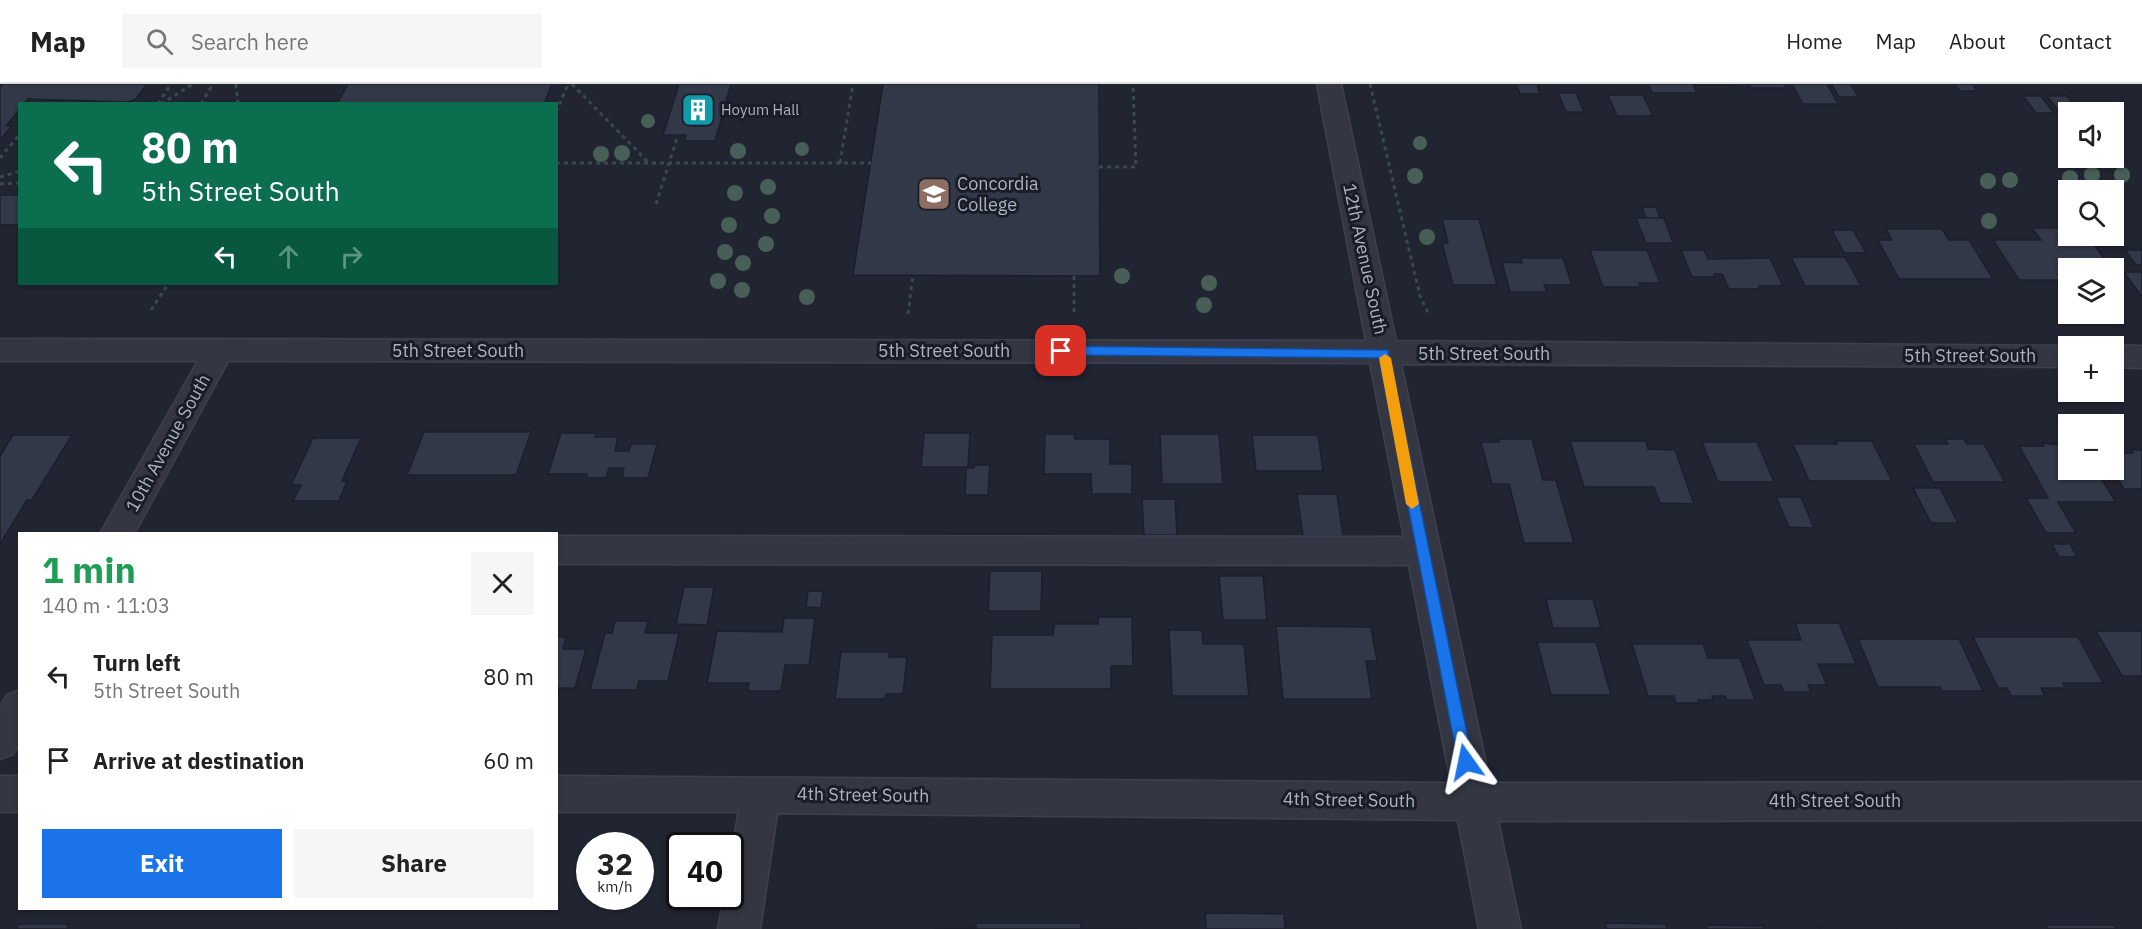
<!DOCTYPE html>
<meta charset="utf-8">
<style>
body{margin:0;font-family:"IBM Plex Sans",sans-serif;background:#f6f6f6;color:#222;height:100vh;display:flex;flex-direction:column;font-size:22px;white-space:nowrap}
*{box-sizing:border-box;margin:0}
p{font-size:20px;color:#767676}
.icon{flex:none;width:33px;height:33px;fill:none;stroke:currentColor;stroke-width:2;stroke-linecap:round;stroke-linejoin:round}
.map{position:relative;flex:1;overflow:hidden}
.panel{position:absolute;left:18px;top:448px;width:540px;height:378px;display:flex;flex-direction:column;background:#fff;border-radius:0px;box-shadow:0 2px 4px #0004}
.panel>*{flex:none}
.top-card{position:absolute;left:18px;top:18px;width:540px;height:183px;border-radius:0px;box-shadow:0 2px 4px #0004;background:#0b6e4f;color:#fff;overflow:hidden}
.buttons{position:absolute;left:2058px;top:18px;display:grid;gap:12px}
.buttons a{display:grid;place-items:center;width:66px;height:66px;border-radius:0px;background:#fff;box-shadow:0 2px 4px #0004;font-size:30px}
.speed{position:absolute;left:576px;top:748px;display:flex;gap:12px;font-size:30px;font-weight:700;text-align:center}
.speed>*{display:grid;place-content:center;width:78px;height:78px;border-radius:50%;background:#fff;box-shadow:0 2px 4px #0004;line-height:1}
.speed small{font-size:15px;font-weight:400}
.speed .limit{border:3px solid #111;border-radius:9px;background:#fff;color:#111}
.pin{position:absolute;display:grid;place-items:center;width:51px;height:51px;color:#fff;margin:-26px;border-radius:12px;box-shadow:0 3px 9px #0006}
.me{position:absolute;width:66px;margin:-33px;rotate:348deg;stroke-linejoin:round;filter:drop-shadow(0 0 4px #0008)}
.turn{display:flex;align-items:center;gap:21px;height:126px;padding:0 24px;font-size:27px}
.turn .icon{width:78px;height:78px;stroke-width:2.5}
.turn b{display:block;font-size:42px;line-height:51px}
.lanes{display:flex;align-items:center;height:57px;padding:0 24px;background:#0003;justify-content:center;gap:30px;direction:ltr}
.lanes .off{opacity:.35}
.round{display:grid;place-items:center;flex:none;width:63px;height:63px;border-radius:0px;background:#f6f6f6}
.headline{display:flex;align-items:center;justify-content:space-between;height:102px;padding:0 24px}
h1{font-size:36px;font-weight:800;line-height:45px;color:#1e9e55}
.button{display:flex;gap:12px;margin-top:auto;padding:12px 24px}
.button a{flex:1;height:69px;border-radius:0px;background:#1a73e8;color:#fff;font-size:24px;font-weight:800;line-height:69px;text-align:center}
.button a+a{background:#f6f6f6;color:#222}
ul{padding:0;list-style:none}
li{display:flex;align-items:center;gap:18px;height:84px;padding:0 24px}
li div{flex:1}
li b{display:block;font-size:22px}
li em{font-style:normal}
header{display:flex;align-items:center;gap:36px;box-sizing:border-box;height:84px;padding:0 30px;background:#fff;border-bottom:2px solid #e0e0e0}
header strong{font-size:28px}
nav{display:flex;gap:33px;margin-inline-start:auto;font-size:21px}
.search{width:420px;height:54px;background:#f6f6f6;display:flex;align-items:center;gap:15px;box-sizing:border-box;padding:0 21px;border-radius:0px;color:#767676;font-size:22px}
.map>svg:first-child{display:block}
</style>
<header>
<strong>Map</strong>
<div class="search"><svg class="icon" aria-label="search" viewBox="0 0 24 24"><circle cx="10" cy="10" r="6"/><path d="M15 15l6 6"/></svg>Search here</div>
<nav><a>Home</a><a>Map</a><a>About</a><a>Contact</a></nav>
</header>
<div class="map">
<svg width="2142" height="845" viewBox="0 0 2142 845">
<rect width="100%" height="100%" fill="#212532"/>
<path fill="#333849" stroke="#1b1f2a" stroke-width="1.5" d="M3,0H147L135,16L127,18L28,15L24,20H20V25L6,42H12L0,56V3Z
M348,0H552L544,20H337Z
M679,0H731L715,57H684L686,51H663Z
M883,0H1099L1100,192L853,191Z
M1516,0H1537L1540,10H1520Z
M1648,0H1733L1734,1H1693L1697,9H1652Z
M1749,0H1784L1786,4H1751Z
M1792,0H1827L1838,20H1803Z
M1831,0H1851L1858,13H1839Z
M1955,0H1972L1977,7H1960Z
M1558,9H1576L1584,28H1566Z
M1608,11H1643L1653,32H1617Z
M2023,12H2041L2054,29H2036Z
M2047,12H2067L2079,28L2060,29Z
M0,111H20V141H0Z
M1642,123H1656L1660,134H1646Z
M1636,134H1664L1673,159H1646Z
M1442,135H1479L1497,201H1453L1442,159H1448Z
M2060,141H2068V152H2088L2111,184H2087L2085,181H2079L2081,184H2068V190H2058L2063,196H2019L1993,156H2041L2032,144H2062Z
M1886,145H1942L1949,156H1969L1993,195H1899L1878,156H1892Z
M1832,146H1853L1866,169H1844Z
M1590,166H1647L1660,199H1639L1641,203H1603Z
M1681,166H1704L1708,175L1770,174L1783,202H1759L1760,205H1729L1722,190H1714L1715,193H1692Z
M2125,166H2142V181H2136Z
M1791,173H1845L1861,202H1805Z
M1520,174H1563L1572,201H1544L1547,208H1510L1502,178L1522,179Z
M2124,188H2142V213Z
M424,348H531L516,391H407Z
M561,349H596L595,353H618L615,367H629L631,360H657L648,394H622L624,384H609L606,394H586L587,390H548Z
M924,349H970L968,383H921Z
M1045,350H1075V355H1110V380H1132V410H1092L1091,390H1044Z
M1160,350H1219L1223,400H1162Z
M13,351H72L32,416H27L0,460V372Z
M1252,351H1318L1323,387H1256Z
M313,354H361L342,397H347L339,417H293L301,401H291Z
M1498,355H1532L1543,396H1556L1574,459H1524L1509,400H1492L1481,358H1499Z
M1945,355H1964L1967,360H1984L2005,398H1933L1914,360H1948Z
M1570,357H1646L1648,365L1675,366L1694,420L1660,419L1654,403H1584Z
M1836,357H1872L1892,397H1809L1793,360H1837Z
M1702,358H1757L1774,398H1718Z
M2042,359L2068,362V386H2096L2116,418H2058L2076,449H2046L2026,414H2048L2019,362H2044Z
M2131,366H2142V405H2124L2112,386L2114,369H2133Z
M974,381H990L988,411H965L966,384H974Z
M1913,404H1940L1958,439H1931Z
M1297,410H1337L1343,452H1303Z
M1776,413H1801L1814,444L1789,443Z
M1142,415H1175L1177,451H1144Z
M2052,460H2070L2077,473H2059Z
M990,487H1042L1041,527H988Z
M1219,492H1263L1267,536H1223Z
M684,503H714L707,541L676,540Z
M808,507H823L821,524L806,523Z
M1546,515H1593L1601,544H1553Z
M1098,533H1132L1133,582H1111V605H990L992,551H1053L1054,540H1098Z
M784,534H815L809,581H785L781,607H747L749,599H707L717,547L782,548Z
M615,537H648L645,549H679L668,597H639L637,606H590L605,549H612Z
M1795,539H1839L1856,580H1818L1827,601H1808L1811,608H1784L1781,601H1764L1747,556H1801Z
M1276,542L1371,543L1377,577H1366L1372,615H1283Z
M1169,546H1202L1203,560H1244L1249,612H1172Z
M2096,547H2142V592H2122Z
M556,553H566L563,565H586L575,604H556Z
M1973,553H2078L2103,599H2063L2065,604H2041L2045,612H2011L2007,604H1998Z
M1858,555H1959L1983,607H1942L1940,603H1878Z
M1537,558H1596L1611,611H1551Z
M1632,560H1703L1708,574H1740L1755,616H1727L1725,612H1712L1713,616H1698L1699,619H1676L1674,612H1648Z
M841,568H890L889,573H907L903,610H886L885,615H835Z
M1205,829L1284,830L1285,845H1206Z
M976,839H1081V845H1138H935L976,844Z
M1605,839L1666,840L1667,845H1607Z
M19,840H69L67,845H16Z
M1706,841L1763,842L1764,845H1707Z
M2046,841H2114L2116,845H2048Z
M1819,843H1897L1898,845H1820Z"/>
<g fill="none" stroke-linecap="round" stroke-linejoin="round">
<defs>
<path id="minor" d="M1317,0H1341L1396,257L2074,262H2068V283L1401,280L1490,699L2142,698V736L1498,737L1521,845H1479L1458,736L777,729L760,845H718L724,813H730V775L739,728H556V692L1451,699L1409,481L556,480V452L1404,453L1370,279L228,277L134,450H100L198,277H0V255L1366,257Z
M2114,261L2142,262V284L2114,283V262H2108Z
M20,606V659L13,670L0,675V623L7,611Z
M0,692H20V728H0Z"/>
</defs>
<use href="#minor" stroke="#3d414d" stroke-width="3"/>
<path stroke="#3b484c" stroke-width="3" stroke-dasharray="4 4" stroke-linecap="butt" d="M236,0L238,20
M572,0L649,79
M1370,0L1420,212L1429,231
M158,20L171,0
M161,20L193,0
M201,20L213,0
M556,28L568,0
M0,74L20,50
M556,79H871
M840,79L853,0
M1099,83H1136L1133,0
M0,93L20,87
M0,100L20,99
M656,120L678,51
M1074,192V230
M151,226L168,200
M908,230L913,191"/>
<use href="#minor" fill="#343743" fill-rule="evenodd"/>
</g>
<g fill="#485f58">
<circle cx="648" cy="37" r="7"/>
<circle cx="1420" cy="59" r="7"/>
<circle cx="802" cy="65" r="7"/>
<circle cx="738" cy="67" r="8"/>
<circle cx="622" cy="69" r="8"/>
<circle cx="601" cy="70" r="8"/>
<circle cx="2092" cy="91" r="8"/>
<circle cx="2122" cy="91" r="8"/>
<circle cx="1415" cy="92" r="8"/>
<circle cx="2070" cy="94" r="8"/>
<circle cx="2010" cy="96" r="8"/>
<circle cx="1988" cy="97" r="8"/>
<circle cx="768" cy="103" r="8"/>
<circle cx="735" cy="109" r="8"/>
<circle cx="772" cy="132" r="8"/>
<circle cx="1989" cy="137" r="8"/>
<circle cx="729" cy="141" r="8"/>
<circle cx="1427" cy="153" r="8"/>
<circle cx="766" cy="160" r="8"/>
<circle cx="725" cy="168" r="8"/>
<circle cx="743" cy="179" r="8"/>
<circle cx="1122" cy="192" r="8"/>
<circle cx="718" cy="197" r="8"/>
<circle cx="1209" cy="199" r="8"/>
<circle cx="742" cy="206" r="8"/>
<circle cx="807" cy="213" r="8"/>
<circle cx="1204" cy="221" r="8"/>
</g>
<path fill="#1a73e8" stroke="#114b97" stroke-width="1.5" d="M1061,262L1388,266L1473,678L1471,684L1466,686L1460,684L1458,678L1379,274L1061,271L1055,267Z"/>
<path fill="#f59e0b" d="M1385,270L1391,274L1419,420L1412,425L1406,420L1379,274Z"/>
<defs>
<symbol id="building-square" viewBox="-11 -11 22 22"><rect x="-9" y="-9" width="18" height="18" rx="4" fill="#0f9aa8" stroke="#191d28"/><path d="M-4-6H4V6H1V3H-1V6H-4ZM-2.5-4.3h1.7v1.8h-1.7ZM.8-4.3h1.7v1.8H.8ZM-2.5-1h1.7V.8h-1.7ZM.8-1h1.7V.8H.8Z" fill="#fff"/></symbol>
<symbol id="university-square" viewBox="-11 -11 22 22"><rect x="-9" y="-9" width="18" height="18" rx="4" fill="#8d6e63" stroke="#191d28"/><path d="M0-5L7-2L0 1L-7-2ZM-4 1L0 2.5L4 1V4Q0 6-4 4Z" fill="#fff"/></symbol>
</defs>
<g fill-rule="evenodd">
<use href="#building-square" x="679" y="7" width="38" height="38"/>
<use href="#university-square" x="915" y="91" width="38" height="38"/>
</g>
<g text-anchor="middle" stroke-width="6" stroke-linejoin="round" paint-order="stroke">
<g font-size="15" fill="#adb1c0" stroke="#191d28" text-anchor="start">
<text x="721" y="31">Hoyum Hall</text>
</g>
<g font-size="18" fill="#adb1c0" stroke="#191d28" text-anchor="start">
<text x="957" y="106">Concordia<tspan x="957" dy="21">College</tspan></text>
</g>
<g font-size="18" fill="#adb1c0" stroke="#191d28">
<text transform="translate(1365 175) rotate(78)" y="6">12th Avenue South</text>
<text x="458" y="273">5th Street South</text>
<text x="944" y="273">5th Street South</text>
<text x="1484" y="276">5th Street South</text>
<text x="1970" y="278">5th Street South</text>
<text transform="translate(168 359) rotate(-61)" y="6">10th Avenue South</text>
<text transform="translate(863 711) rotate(1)" y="6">4th Street South</text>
<text transform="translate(1349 716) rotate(1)" y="6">4th Street South</text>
<text x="1835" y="723">4th Street South</text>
</g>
</g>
</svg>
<div class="buttons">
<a><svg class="icon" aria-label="sound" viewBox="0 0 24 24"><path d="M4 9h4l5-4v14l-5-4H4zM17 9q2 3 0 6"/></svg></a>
<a><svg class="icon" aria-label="search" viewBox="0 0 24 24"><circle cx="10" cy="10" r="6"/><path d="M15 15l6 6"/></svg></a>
<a><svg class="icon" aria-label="layers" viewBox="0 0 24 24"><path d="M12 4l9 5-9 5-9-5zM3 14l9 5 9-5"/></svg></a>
<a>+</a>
<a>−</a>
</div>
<div class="speed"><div>32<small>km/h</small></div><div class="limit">40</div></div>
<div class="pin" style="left:1061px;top:267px;background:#d93025"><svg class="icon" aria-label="arrive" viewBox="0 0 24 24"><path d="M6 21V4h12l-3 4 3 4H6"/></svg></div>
<svg class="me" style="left:1466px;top:678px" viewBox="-20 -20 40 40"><path d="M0-17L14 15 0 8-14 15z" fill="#1a73e8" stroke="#fff" stroke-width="4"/></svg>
<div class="top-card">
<div class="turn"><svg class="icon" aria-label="left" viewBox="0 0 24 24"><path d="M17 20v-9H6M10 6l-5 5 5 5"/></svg><div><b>80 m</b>5th Street South</div></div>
<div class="lanes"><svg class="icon" aria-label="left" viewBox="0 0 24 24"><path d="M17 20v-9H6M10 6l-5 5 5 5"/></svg><svg class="icon off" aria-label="ahead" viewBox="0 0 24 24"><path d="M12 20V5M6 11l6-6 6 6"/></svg><svg class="icon off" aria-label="right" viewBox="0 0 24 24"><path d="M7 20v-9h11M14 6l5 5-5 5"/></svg></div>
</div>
<section class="panel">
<div class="headline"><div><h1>1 min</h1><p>140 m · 11:03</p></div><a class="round"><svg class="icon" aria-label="close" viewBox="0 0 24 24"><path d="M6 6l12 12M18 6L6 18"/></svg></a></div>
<ul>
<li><svg class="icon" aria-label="left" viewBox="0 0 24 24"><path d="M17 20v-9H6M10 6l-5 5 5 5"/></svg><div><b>Turn left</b><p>5th Street South</p></div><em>80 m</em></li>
<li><svg class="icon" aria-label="arrive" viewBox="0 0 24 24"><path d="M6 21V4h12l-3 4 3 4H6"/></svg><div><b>Arrive at destination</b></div><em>60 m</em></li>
</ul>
<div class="button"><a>Exit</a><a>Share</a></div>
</section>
</div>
